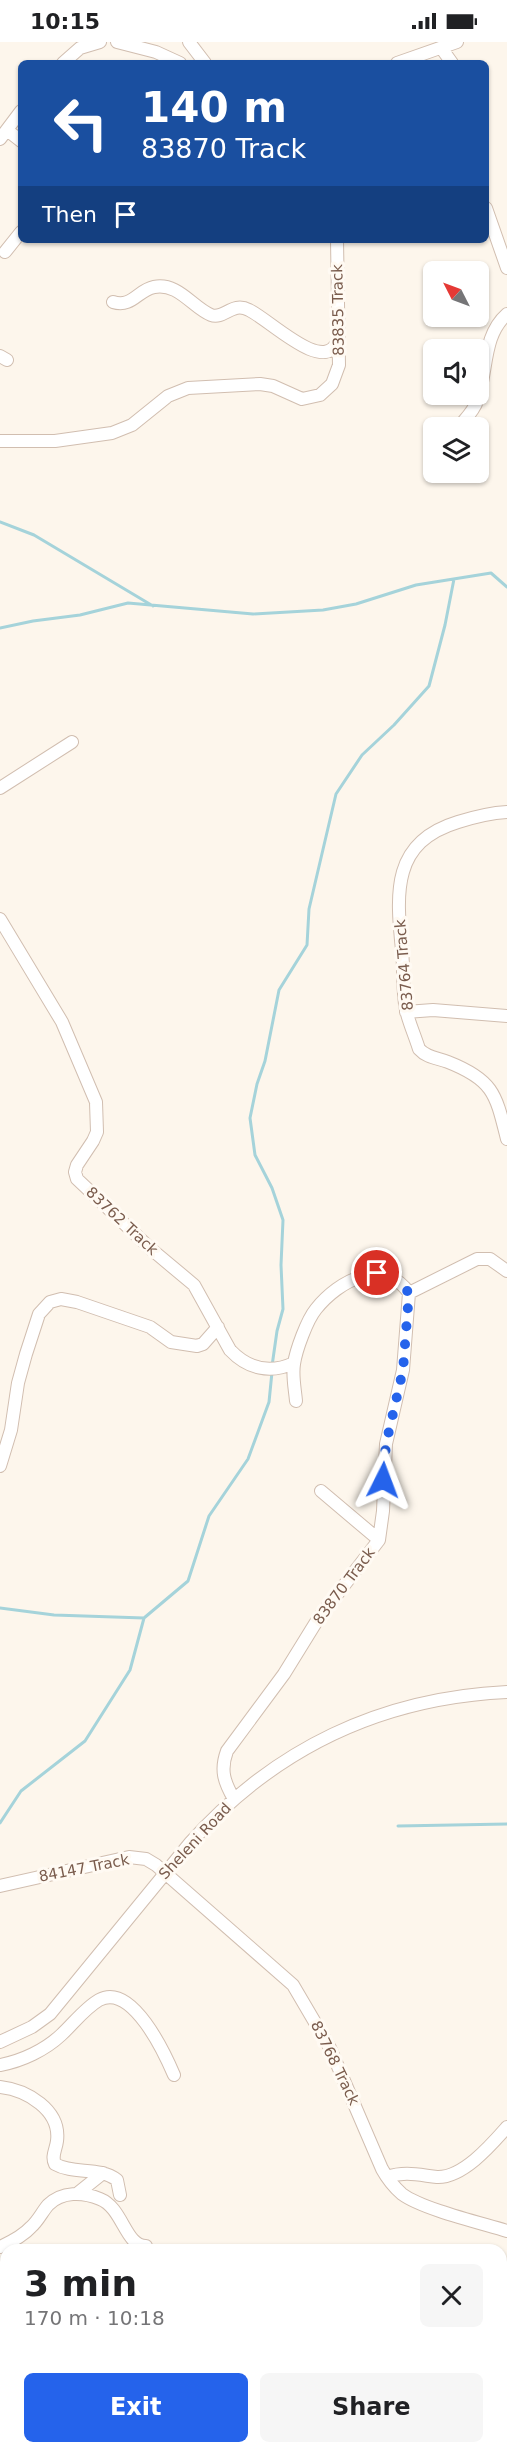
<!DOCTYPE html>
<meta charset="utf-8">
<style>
body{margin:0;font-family:"DejaVu Sans",sans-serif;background:#f6f6f6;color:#202124;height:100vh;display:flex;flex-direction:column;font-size:22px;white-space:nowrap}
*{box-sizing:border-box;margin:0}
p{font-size:20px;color:#757577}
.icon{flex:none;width:33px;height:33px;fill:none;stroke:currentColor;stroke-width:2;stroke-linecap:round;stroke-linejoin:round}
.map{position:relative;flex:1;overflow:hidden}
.sheet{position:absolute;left:0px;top:2202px;width:507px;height:210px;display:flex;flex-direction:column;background:#fff;border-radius:18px 18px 0 0;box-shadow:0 2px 4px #0004}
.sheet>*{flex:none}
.hud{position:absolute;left:18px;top:18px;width:471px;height:183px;border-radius:9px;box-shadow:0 2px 4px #0004;background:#1a4fa0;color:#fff;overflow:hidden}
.needle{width:39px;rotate:312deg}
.buttons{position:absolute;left:423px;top:219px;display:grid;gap:12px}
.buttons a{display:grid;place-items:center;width:66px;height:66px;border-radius:9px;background:#fff;box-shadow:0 2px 4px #0004;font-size:30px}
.pin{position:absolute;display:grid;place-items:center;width:51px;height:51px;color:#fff;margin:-26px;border:3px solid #fff;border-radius:50%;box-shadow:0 2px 6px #0007}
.me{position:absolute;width:66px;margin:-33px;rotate:3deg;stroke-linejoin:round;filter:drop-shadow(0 0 4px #0008)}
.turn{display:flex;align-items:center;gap:21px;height:126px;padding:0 24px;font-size:27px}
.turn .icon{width:78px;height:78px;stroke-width:2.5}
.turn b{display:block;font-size:42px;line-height:51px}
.then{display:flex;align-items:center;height:57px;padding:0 24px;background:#0003;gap:12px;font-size:22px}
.round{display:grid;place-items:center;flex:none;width:63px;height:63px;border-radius:9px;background:#f6f6f6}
.overview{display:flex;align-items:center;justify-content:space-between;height:102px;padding:0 24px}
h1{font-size:36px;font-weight:600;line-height:45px}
.cta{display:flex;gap:12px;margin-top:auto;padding:12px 24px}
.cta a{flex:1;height:69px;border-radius:9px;background:#2563eb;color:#fff;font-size:24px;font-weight:600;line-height:69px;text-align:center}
.cta a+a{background:#f6f6f6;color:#202124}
.status{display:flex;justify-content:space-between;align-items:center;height:42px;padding:0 30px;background:#fff;direction:ltr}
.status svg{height:16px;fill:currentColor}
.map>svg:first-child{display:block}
</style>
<div class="status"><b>10:15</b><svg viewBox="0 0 49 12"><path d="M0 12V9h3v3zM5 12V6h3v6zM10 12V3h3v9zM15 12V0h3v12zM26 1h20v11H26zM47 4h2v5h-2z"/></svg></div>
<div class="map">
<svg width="507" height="2412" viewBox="0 0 507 2412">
<rect width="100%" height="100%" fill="#fdf6ec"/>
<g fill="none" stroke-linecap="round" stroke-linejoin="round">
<path stroke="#a5d3da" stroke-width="3" d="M0,480L34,493L153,564
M0,586L33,579L80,573L128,561L253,572L323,568L356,562L416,543L491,531L507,545
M272,1324L277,1289L283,1267L281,1223L283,1178L272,1146L255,1113L250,1076L257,1042L265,1019L279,948L307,903L309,867L336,752L362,713L394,683L429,644L445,583L454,537
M0,1566L54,1573L144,1576L188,1539L209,1474L248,1417L269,1360L272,1330
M0,1781L21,1749L85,1699L130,1628L144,1576
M398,1784L507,1782"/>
<path stroke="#bfe3e8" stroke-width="16" d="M501,2403L507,2405
M199,2412L220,2406"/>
<defs>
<path id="minor" d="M117,0L156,10L180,21
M189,0L205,21
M442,7L452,21
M63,21L80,6L100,0
M397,21L457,0
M7,88L21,99
M0,97L21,69
M486,166L507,226
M5,210L21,190
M113,260C132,266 138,248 154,245C178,240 193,266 211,273C224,278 232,259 249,268C270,278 323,332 337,300
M0,314L7,318
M458,386C465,377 474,369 477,359C488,330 482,294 507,272
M0,399H55L112,391L132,383L168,354L188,346L260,342L273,344L302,357L320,353L332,342L339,323L337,198
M0,746L72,700
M507,770C490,771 474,775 458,780C392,800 396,850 402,908C404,928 402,948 406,968C409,981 415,994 419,1007C427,1016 438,1016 448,1020C494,1038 496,1053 507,1097
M0,877L62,980L96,1060L97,1090L93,1099L77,1123L75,1130L77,1137L151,1207L194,1243L230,1308C248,1327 270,1332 294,1321
M406,970L433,968L507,974
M409,1251L477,1217H490L507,1229
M0,1424L11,1388L18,1341L26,1312L39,1272L50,1260L61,1257L77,1260L150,1285L171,1300L197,1304L203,1302L218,1285
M321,1449L379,1498
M234,1757C224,1740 220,1728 227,1709L284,1632L318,1577L379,1498L383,1469L386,1402L403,1328L409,1251C384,1215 339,1238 316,1267C307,1278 296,1308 294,1322C292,1334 295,1347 296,1359
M0,1844L129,1815L146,1817L156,1823L293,1943L330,2006L382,2127C387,2136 394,2145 402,2152C422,2167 481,2181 507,2189
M0,2000L32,1985L50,1972L190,1801C274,1707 381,1656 507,1650
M0,2023C22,2019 45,2008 61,1993C73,1982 85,1966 99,1958C132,1940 165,2012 174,2033
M0,2045C27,2048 61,2068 57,2099C56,2108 51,2114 55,2122C74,2133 99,2124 117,2138L120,2153
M387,2135C405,2129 419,2133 437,2135C463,2136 492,2102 507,2085
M78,2151L103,2131
M0,2205C11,2200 23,2194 31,2185C38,2179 42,2170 48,2163C62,2149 83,2150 100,2157C123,2166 125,2204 146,2204"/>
</defs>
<use href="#minor" stroke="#d1beb0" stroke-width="14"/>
<use href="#minor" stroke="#fff" stroke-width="12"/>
</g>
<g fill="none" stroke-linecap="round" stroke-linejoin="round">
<path stroke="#2563eb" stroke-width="10" stroke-dasharray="0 18" d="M377,1231L399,1240L409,1251L403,1328L386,1402L383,1438"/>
</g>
<g text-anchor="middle" stroke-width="6" stroke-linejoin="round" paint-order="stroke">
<g font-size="15" fill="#7a5c4d" stroke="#fffaf3">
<text transform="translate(338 268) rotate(-91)" y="5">83835 Track</text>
<text transform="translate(404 923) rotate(-95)" y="5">83764 Track</text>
<text transform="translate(122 1179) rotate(43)" y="5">83762 Track</text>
<text transform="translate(344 1544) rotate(-53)" y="5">83870 Track</text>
<text transform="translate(195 1799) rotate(-47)" y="5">Sheleni Road</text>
<text transform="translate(84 1826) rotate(-11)" y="5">84147 Track</text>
<text transform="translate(335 2021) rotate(64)" y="5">83768 Track</text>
</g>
</g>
</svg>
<div class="buttons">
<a><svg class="needle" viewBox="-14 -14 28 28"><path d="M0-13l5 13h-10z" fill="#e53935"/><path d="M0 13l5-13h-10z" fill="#757577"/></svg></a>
<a><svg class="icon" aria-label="sound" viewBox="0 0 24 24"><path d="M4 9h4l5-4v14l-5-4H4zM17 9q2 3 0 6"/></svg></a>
<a><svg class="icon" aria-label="layers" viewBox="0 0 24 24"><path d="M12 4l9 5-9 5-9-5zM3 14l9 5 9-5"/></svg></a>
</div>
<div class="pin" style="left:377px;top:1231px;background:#d93025"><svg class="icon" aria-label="arrive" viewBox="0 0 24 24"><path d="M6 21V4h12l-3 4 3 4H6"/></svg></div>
<svg class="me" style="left:383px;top:1438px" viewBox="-20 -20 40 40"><path d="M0-17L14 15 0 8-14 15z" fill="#2563eb" stroke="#fff" stroke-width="4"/></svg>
<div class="hud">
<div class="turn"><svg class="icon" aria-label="left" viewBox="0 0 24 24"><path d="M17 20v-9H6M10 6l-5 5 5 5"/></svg><div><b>140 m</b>83870 Track</div></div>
<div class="then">Then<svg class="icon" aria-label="arrive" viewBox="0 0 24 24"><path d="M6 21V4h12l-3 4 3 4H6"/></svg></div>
</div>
<section class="sheet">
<div class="overview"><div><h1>3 min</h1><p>170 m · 10:18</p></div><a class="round"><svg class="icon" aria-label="close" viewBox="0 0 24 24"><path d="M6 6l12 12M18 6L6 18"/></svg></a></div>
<div class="cta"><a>Exit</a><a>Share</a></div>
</section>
</div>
